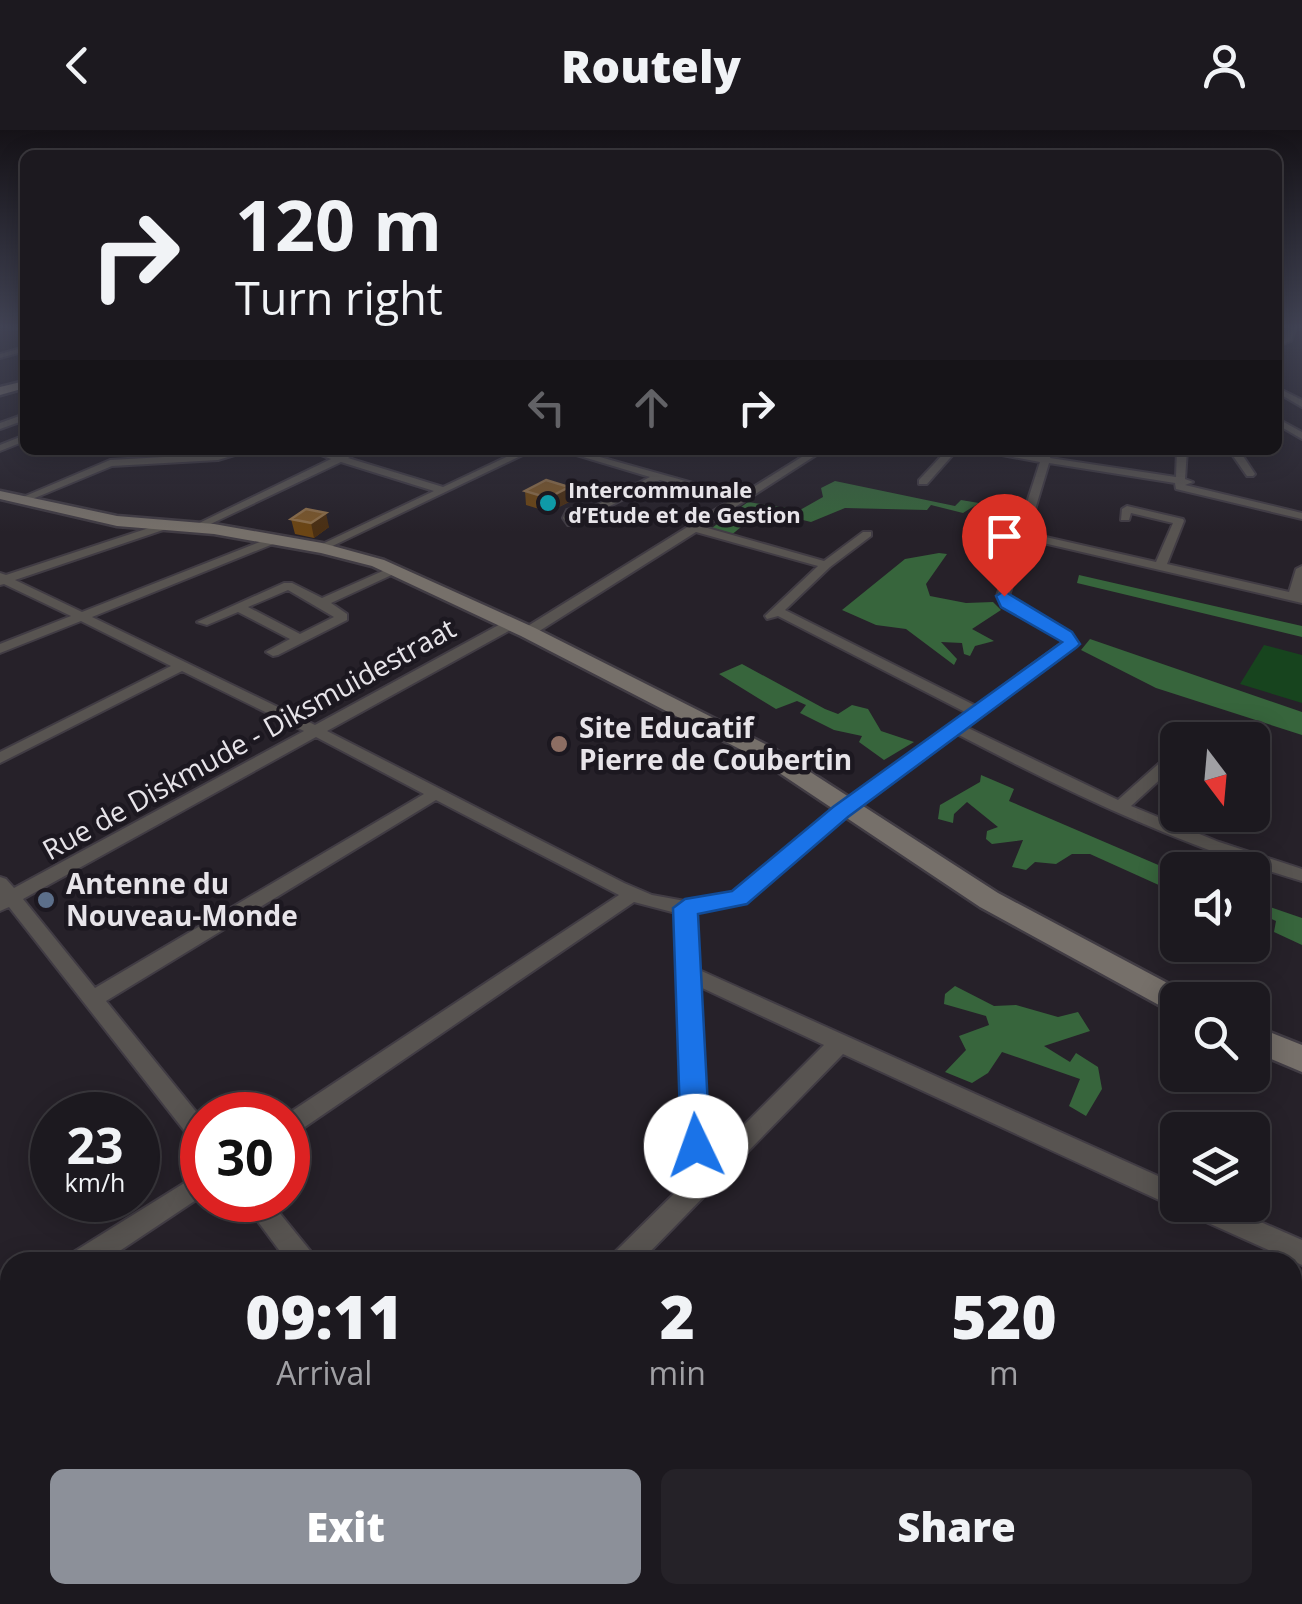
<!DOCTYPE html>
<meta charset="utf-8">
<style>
body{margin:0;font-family:"Open Sans",sans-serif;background:#252228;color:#f1f3f6;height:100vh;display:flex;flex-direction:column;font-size:38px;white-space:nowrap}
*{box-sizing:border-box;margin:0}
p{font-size:32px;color:#a0a0a4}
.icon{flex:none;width:55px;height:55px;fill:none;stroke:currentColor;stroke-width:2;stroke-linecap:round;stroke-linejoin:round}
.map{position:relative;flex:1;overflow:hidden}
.side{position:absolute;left:0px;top:1122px;width:1302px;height:352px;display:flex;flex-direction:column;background:#1c191f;border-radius:30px 30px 0 0;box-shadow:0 5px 25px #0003,0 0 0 2px #3a383d}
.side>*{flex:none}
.hud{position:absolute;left:20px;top:20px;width:1262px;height:305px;border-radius:15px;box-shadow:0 5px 25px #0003,0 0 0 2px #3a383d;background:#1c191f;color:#f1f3f6;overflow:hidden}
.needle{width:65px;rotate:164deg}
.buttons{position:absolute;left:1160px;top:592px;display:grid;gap:20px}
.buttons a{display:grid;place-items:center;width:110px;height:110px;border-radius:15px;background:#1c191f;box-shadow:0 5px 25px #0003,0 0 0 2px #3a383d;font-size:50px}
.speed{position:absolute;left:30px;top:962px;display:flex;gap:20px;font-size:50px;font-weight:700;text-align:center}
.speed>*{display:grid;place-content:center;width:130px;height:130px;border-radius:50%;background:#1c191f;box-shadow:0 5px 25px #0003,0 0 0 2px #3a383d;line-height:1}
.speed small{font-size:25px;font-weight:400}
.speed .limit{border:15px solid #d22;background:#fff;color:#111}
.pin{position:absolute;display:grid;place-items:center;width:85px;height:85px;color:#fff;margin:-102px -42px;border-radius:50% 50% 50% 0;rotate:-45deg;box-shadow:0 0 10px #0007}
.pin .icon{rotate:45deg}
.me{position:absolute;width:110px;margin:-55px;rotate:357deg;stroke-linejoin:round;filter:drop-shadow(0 0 8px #0008)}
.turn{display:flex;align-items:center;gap:35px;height:210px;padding:0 50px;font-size:45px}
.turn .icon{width:130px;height:130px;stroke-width:2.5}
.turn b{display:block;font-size:70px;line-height:85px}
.lanes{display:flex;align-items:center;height:95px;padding:0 50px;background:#0003;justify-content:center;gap:50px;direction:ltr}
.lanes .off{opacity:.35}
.eta{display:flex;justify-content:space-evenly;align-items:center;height:170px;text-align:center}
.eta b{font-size:60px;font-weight:800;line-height:70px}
.primary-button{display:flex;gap:20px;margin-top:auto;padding:20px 50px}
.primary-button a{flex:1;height:115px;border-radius:15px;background:#8c9099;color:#fff;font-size:40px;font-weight:800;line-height:115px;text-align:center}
.primary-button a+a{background:#252228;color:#f1f3f6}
header{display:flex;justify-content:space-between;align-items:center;height:130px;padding:0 50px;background:#1c191f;font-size:45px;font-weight:800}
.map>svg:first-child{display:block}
</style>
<header><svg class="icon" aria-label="back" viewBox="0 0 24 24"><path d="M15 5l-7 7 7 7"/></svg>Routely<svg class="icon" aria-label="person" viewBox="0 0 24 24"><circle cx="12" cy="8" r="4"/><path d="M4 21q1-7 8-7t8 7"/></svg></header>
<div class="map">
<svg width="1302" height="1474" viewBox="0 0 1302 1474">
<rect width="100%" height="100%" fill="#262129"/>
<path fill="#17441e" d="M1264,515L1302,525V573L1240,554Z"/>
<path fill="#37653c" d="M835,351L955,376L961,370L979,373L963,383L931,375L927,380L845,378L811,392L762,380L730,406L709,400L748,372L800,380L823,367L821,358Z
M939,423L947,424L926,454L930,466L966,473L993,472L1001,480L972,499L994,511L975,516L970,526L964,524L962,513L941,512L957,529L954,535L906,499L876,495L842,480L905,429Z
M1079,445L1302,496V507L1077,453Z
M1090,509L1302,582V605L1156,558L1081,520Z
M742,534L825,579L838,584L852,575L868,579L881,601L914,612L884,630L859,612L862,606L834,600L800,583L806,575L797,571L776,579L719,544Z
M981,645L1014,659L1009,671L1177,743V759L1172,761L1090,724H1072L1056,734L1035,732L1026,740L1012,737L1023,710L992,714L986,709L987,701L998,697L967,672L954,684L953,693L938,689L940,675L980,652Z
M1252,771L1302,788V815L1274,802L1276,791L1263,785L1259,792L1253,786Z
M955,856L994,876L1016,875L1058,887L1078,882L1090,901L1044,916L1070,932L1076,923L1098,937L1102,959L1086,986L1069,976L1080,949L1002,922L988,943L972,953L945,942L966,920L959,906L989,895L986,886L944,874L945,864Z"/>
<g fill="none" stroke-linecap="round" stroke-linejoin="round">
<defs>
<path id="street" d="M4,196L25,197V201Z
M1290,196H1296L1291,211L1278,216V212L1284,210Z
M25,217V221L0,228V224Z
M1278,258L1302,270V277L1278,263Z
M25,284V290L0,299V293Z
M1278,289L1302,302V309L1278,295Z
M25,305V311L0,321V315Z
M235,320H251L218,330L112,336L25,372L16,370L110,330L218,324Z
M308,320H323L339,325L350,320H362L348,328L443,357L521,320H533L322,421L316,418L318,416L434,361L341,332L198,400L189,398L331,329Z
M560,320H575L739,366L813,320H824L704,397L824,431L863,402H871V406L830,437L785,480L976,576L1063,512C1042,493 1014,491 997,466L1040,332L975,320H998L1041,327L1043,320H1053L1050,328L1176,347L1177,320H1187L1185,349L1193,352L1185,355L1302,383V389L1176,359L1175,353L1049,333L1028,403L1156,432L1173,393L1131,383L1129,390H1121L1122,379L1127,376L1183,389L1184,391L1167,434L1289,462L1296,439L1302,436V473L1026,409L1009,466C1026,490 1059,490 1078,513L966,597L1118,670L1173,621L1178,619V633L1131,676L1219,712L1302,739V751C1181,716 1068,662 957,604L847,686L745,773L694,783L697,839L1178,1055V1075H1222L1302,1110V1135L1186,1083L1183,1076L1178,1078L1170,1075L843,924L640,1132H611L614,1123L685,1053L676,783L634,772L296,1003L288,1006L286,985L619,765L436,670L106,871L202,989V1016L194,1013L9,777L0,781V747L6,749L14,758L304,601L182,541L0,633V622L171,536L81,491L0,523V514L71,486L4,454L0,455V443L6,445L161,394H169V398L15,450L82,482L270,408H278V412L92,487L315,595L506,491H516V497L327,601L624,753L652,765L685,771L734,762L835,678L967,583L778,486L767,489L765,486L818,436L696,402L533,505H523V499L731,370L660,350L585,389L581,395H568L563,388L567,380L575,378L583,382L650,347ZM316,607L424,664L95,858L23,769ZM698,856L824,915L708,1031Z
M947,320H957L927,354H919V350Z
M1229,320H1239L1255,344L1253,346H1247Z
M394,436L398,438V442L331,473L347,484V490L278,525L273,526L266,522L290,509L238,482L207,495L197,492L284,453H292L322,468ZM288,460L334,487L300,504L248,477Z
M202,1042V1066L103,1132H69L72,1123Z
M242,1070H269L312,1123L315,1132H288Z
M10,1165V1194L0,1198V1169Z
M1302,1182V1223L1292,1227V1186Z
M0,1254L10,1258V1292L0,1288Z
M179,1465H216L220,1474H183Z
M340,1465H373L369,1474H336Z
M594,1465H633L637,1474H598Z
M1148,1465H1181L1177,1474H1144Z"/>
<path id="secondary" d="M25,251V258L0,265V257Z
M0,361L117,386L214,394L322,413L384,430L535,498L773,618L998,763L1188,864L1191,870H1178V883L1168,880L980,777L757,628L521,506L372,436L321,423L214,404L117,396L0,369Z
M1252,895L1302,915V942L1252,921Z"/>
</defs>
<use href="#street" stroke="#413c44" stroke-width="4"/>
<use href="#secondary" stroke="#413c44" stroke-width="5"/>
<use href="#street" fill="#585451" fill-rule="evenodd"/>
<use href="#secondary" fill="#76706a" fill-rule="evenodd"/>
</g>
<path fill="#6b4514" d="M525,361L569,372L549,382L526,375Z
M306,379L329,397L314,408L295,404L291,389Z"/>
<path fill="#4a2f13" d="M569,357V372L549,382L548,368Z
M326,383L329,397L314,408L311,393Z"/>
<path fill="#79562b" stroke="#8a6c49" stroke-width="2.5" d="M546,350L569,357L548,368L525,361Z
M306,379L326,383L311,393L291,389Z"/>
<linearGradient id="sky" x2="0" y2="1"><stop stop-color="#151217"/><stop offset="0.49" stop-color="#414354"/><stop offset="1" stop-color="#414354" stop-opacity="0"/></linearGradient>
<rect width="1302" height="402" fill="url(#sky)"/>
<path fill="#1a73e8" stroke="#114b97" stroke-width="2.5" d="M1004,461L1072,502L1080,514L1077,517L848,687L747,774L698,784L710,1016L706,1025L696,1029L685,1025L681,1016L673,778L685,769L732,761L833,677L1062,512L1001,477L996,466Z"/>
<circle fill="#0f9aa8" stroke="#1c1820" stroke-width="4" cx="548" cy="373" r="10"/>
<circle fill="#8d6e63" stroke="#1c1820" stroke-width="4" cx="559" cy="614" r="10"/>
<circle fill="#5c6f8a" stroke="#1c1820" stroke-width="4" cx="46" cy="770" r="10"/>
<g text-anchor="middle" stroke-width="9" stroke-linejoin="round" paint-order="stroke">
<g font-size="22" font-weight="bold" fill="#e7e4e9" stroke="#1c1820" text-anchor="start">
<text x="568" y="368">Intercommunale<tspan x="568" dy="25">d’Etude et de Gestion</tspan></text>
</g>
<g font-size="28" font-weight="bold" fill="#e7e4e9" stroke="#1c1820" text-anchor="start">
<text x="579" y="608">Site Educatif<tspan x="579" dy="32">Pierre de Coubertin</tspan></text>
<text x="66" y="764">Antenne du<tspan x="66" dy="32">Nouveau-Monde</tspan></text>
</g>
<g font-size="28" fill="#e7e4e9" stroke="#1c1820">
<text transform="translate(249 609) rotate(-29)" y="10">Rue de Diskmude - Diksmuidestraat</text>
</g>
</g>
</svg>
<div class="buttons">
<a><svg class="needle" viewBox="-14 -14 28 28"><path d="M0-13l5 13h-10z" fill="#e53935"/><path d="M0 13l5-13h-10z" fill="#a0a0a4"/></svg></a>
<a><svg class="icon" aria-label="sound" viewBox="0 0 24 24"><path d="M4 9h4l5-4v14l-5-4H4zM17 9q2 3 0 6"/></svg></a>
<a><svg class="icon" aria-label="search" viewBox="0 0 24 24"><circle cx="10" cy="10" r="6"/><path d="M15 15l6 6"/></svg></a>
<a><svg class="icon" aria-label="layers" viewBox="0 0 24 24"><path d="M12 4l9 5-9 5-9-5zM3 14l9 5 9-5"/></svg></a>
</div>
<div class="speed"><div>23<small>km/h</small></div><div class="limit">30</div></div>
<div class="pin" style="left:1004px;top:466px;background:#d93025"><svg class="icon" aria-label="arrive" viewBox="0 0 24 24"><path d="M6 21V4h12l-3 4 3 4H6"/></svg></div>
<svg class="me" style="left:696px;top:1016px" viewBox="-20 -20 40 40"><circle r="19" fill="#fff"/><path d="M0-13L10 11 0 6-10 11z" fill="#1a73e8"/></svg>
<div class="hud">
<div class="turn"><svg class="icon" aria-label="right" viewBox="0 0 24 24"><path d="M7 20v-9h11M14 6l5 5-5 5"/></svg><div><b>120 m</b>Turn right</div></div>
<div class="lanes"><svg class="icon off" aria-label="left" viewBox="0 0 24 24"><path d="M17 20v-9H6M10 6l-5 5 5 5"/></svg><svg class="icon off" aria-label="ahead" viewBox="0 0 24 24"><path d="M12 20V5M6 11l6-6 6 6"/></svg><svg class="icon" aria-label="right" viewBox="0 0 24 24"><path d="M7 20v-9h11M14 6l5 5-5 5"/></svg></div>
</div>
<section class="side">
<div class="eta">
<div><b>09:11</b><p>Arrival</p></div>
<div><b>2</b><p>min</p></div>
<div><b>520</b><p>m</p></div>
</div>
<div class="primary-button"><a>Exit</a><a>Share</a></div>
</section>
</div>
